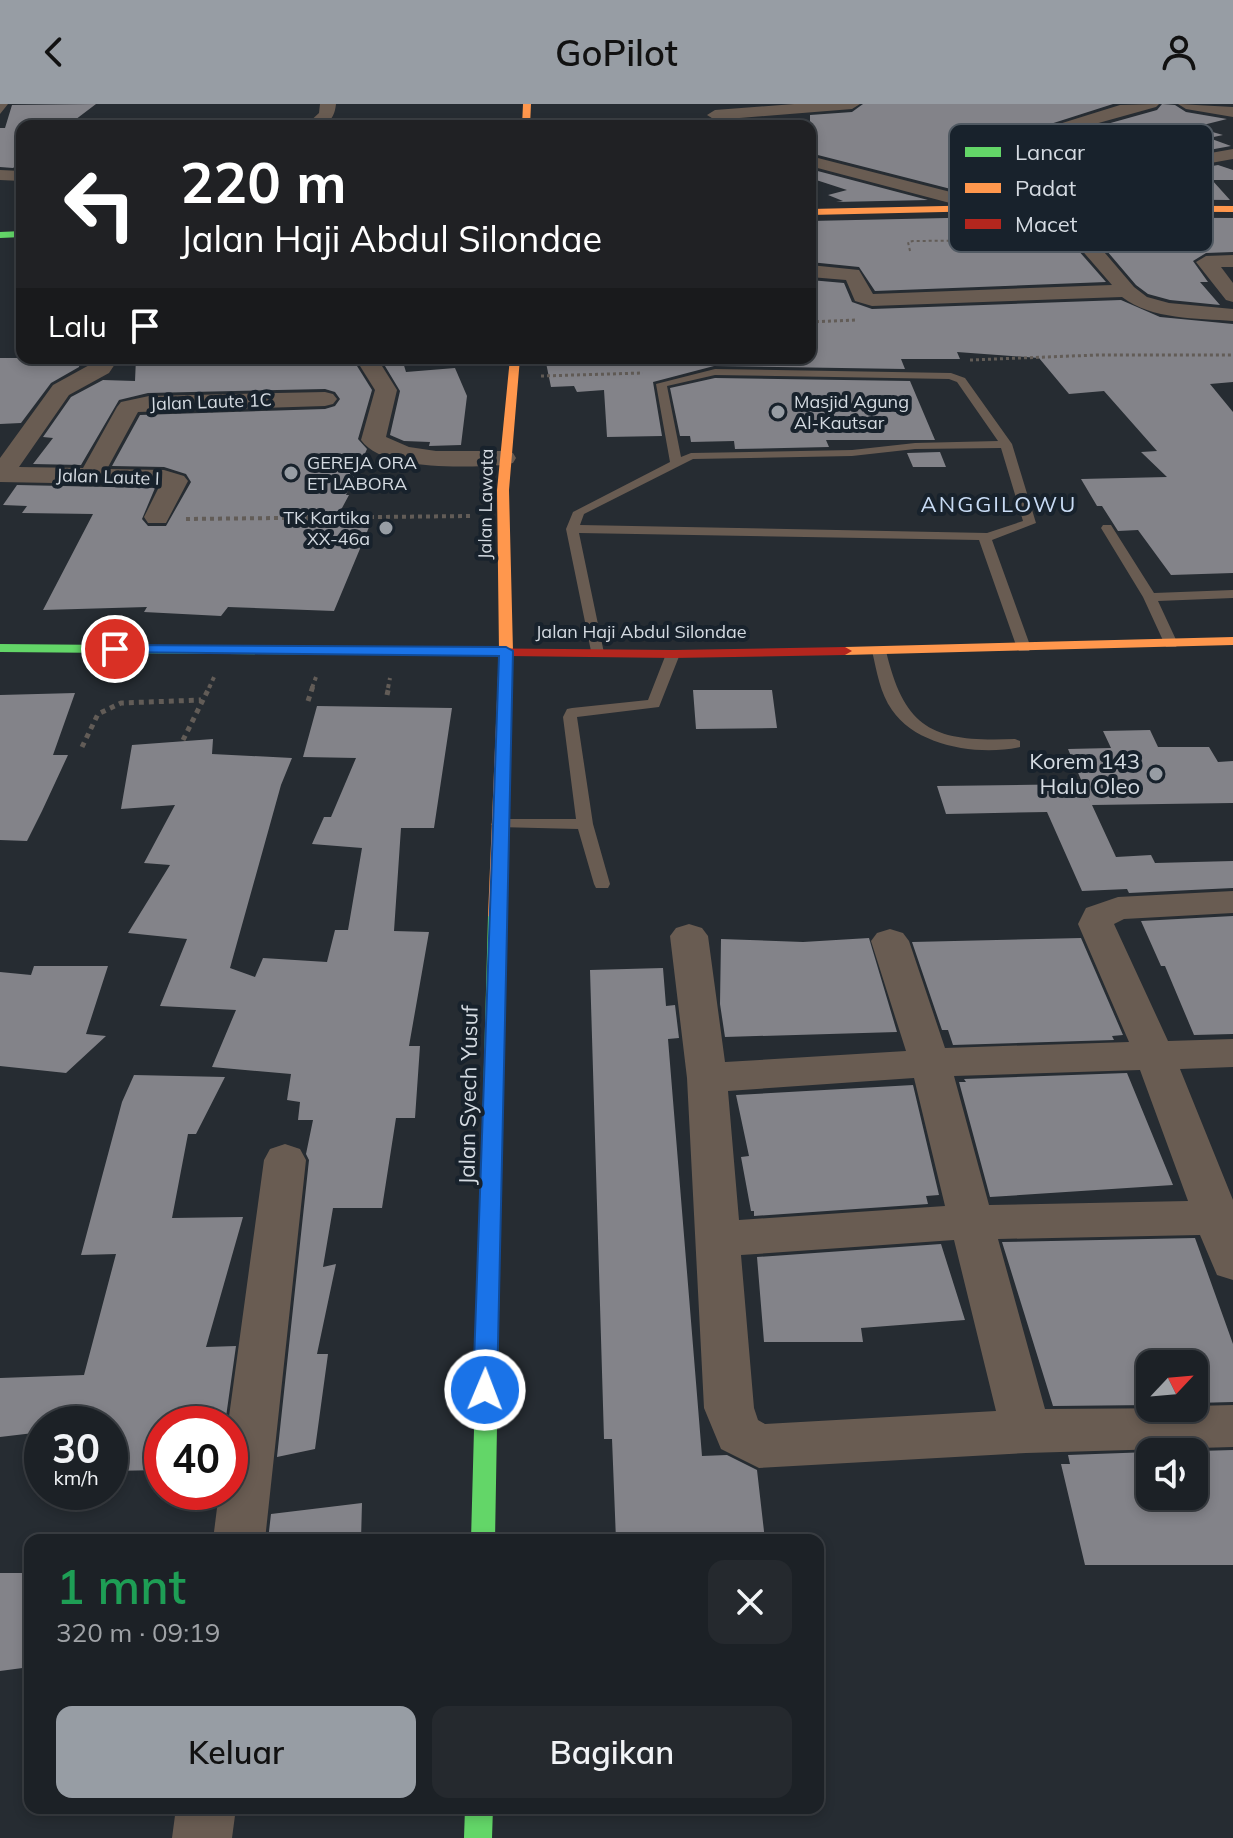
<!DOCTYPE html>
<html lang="id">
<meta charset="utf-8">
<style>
body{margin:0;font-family:Mulish,sans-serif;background:#25292e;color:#f1f3f6;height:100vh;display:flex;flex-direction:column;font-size:30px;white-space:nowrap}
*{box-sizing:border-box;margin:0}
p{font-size:26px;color:#a0a3a7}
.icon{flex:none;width:44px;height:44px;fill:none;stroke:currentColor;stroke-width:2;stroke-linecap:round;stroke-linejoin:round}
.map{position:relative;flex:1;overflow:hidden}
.side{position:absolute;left:24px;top:1430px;width:800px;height:280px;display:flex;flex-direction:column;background:#1c2126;border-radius:16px;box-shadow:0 4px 12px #0003,0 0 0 2px #3a3e43}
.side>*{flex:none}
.hud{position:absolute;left:16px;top:16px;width:800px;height:244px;border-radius:16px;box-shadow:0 4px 12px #0003,0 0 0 2px #3a3e43;background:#202124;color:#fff;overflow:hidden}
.needle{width:52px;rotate:64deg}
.tools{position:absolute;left:1136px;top:1246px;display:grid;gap:16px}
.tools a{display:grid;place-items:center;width:72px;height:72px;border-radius:16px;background:#1c2126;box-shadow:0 4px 12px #0003,0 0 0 2px #3a3e43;font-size:40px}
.speed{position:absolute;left:24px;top:1302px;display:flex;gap:16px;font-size:40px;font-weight:700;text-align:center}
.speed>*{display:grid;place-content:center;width:104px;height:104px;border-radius:50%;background:#1c2126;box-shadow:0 4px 12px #0003,0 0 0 2px #3a3e43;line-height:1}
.speed small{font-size:20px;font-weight:400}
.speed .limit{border:12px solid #d22;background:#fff;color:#111}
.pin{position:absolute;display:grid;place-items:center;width:68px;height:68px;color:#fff;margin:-34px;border:4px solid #fff;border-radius:50%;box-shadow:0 2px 8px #0007}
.me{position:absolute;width:88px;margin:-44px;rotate:1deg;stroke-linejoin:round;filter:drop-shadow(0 0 6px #0008)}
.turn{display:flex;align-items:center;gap:28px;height:168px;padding:0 32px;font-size:36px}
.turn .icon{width:104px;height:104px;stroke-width:2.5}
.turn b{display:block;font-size:56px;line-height:68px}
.then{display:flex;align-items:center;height:76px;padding:0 32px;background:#0003;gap:16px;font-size:30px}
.round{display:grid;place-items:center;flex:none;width:84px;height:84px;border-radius:16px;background:#25292e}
.summary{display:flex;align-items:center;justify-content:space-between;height:136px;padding:0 32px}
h1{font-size:48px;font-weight:600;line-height:60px;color:#1e9e55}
.cta{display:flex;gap:16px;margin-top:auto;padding:16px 32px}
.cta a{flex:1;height:92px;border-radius:16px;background:#979da4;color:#111;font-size:32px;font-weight:600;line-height:92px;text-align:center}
.cta a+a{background:#25292e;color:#f1f3f6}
header{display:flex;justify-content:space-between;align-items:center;height:104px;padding:0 32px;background:#979da4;color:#111;font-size:36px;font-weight:600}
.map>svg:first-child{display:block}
</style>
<header><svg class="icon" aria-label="back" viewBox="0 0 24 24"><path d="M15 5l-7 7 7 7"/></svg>GoPilot<svg class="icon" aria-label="person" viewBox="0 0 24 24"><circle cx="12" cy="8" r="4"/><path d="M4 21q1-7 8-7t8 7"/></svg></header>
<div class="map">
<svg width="1233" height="1734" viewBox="0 0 1233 1734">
<rect width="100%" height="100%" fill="#262c32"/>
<path fill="#838389" d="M96,0L67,22H22V57L13,64L0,63V24H5L12,1Z
M863,0H1113L1041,23V33L1084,85V91L1079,95H990L810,49V11L852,8Z
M1162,0L1175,1L1186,8L1227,15L1195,23L1223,31L1209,34L1231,42L1187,50L1183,58L1195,65L1218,61L1233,66V76H1212L1230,96L1106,95L1107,81L1064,32L1157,6Z
M810,65L928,96L836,98L843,97L828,91L847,86L810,74Z
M992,113L1025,122L1077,145L1106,178L875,187L859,163L810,158V117Z
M1052,113L1233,114V148L1206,149L1193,157L1208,178H1200L1220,201L1170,196L1148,190L1136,181L1095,133Z
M810,176L844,179L852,198L872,205L1121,196L1160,213L1233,220V278L1210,280L1233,308V469L1171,471L1138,426L1118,427L1102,402H1097L1081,375L1167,373L1141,348L1157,347L1104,287L1069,290L1039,254L957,248L960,255H901L905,265L714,262L653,278L662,332L607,333L604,286L577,288L574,282L551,283L545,254H810Z
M0,254H81L79,263L51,279L21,319L0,320Z
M136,254H352L372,286L358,335L367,345L346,391H349L335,417L372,416L334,507L228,503L221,512L144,508L147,503L43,506L93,410L22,409L27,402L3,401L17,381L155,384L142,415L148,422H166L191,378L186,370L164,363L112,362L140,311L325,305L335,302L340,295L335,288L325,285L148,289L119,296L81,361L33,360L53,334L43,333L71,293L103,276L135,277Z
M402,255L406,268L455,264L467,292L461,341L429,342L430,338L404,337L390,331L400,287L382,257Z
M715,274L910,277L935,336H826L829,343L735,345L734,337L691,338L690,332H680L670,284Z
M940,348L946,363H913L907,349Z
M693,586H772L777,624L696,625Z
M75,589L53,651H68L42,707L27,737L0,736V591Z
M317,602L452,604L434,724H401L394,827L429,828L409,942H420L415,1014H396L382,1104H333L323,1163L336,1160L317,1250H328L315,1345L277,1353L309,1056L306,1050L313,1016H298L300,998L287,996L291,970L212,963L236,906L160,902L187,835L128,829L170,761L144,759L175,701L121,705L132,641L213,635L212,650L292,654L281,681L230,864L255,873L263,854L327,858L335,826H348L362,744L312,740L324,713H331L356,654L303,653Z
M1150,626L1158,643H1209L1218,658L1233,657V699L1092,701L1116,753L1151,751L1155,759L1233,757V784L1129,789L1127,785L1082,787L1047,708L946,710L937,682L1082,680L1090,697L1068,645L1111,644L1103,627Z
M1233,812V930L1194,931L1165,862H1161L1141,817Z
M869,834L897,928L725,933L720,900L721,835L803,838Z
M1081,834L1123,931L1112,932L1114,936L953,941L948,926H942L912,838Z
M34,862H108L86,930L106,932L66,969L0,962V868L31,871Z
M663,864L666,902L675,901L679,934L668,935L702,1352L727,1351L757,1366L765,1436H616L612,1335H604L590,866Z
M1127,969L1173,1081L990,1093L959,978H966L964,975Z
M134,971L225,973L196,1030H188L172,1114L243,1113L206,1243L236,1242L225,1320H162V1366L110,1367V1320H42V1328L0,1333V1274L84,1271L116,1150L81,1151L122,998Z
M913,981L939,1091L926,1092L928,1100L754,1112V1107H751L741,1053L749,1052L736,991Z
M1195,1134L1233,1240V1298L1194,1299V1260H1150V1301L1053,1302L1002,1138Z
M941,1140L965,1216L861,1224L863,1238H764L757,1153Z
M1233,1346V1461H1085L1061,1360H1070L1068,1351L1150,1348V1392H1194V1348H1164Z
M362,1399L361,1436H268L271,1410Z
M0,1469H30V1563L0,1567Z"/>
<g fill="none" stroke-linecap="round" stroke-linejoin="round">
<path stroke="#625c57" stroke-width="2" stroke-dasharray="3 3" stroke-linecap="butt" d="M910,147L908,138L913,137L1015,136"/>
<path stroke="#625c57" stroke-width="3" stroke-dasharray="3 3" stroke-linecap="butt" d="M810,218L855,216
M970,256L1097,251H1233
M541,272L643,269"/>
<path stroke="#625c57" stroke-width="4" stroke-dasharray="4 4" stroke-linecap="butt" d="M186,415L472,412
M209,584L215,571
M312,584L316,573
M388,584L390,574"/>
<path stroke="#625c57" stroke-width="5" stroke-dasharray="5 5" stroke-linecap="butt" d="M387,591L389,582
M308,597L313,582
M183,636L210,582
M82,643L98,610L121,599L201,596"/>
<path fill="#695c52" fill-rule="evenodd" d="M0,0H8L0,10Z
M715,265L951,269L965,274L1012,340L1036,419L992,436L1031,544L1029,547H1019L1017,544L979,436L579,429L604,549L602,552H592L566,425L573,408L670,358L656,280ZM715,271L949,275L957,278L998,337L915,339L852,346L691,349L681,353L667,282ZM1001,344L1023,417L987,429L580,421L584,410L693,355L852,352L915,345Z
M1103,421H1111L1154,489L1233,486V494L1158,497L1178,540L1176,543H1166L1143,493L1101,424Z
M879,543L886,547C905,628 936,638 1015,635L1020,637V643C980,652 917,643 892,606C880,589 877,568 872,547Z
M673,546L680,550L659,603L577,613L593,720L610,780L608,784H596L594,780L578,725L493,723L491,720L499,715H576L563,613L567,605L572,604L648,596L666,550Z"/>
<path fill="#695c52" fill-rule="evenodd" d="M320,0H336C334,20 323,22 305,22L319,9Z
M794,0H860L852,5L715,16L707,11L715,6Z
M1159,0L1156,3L1059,30L1105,83L1102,98L1089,108H1077L1074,104L1087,92V84L1043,31V25L1120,1Z
M1178,0L1233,3V13L1186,5Z
M1233,45V55L1194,62L1186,57L1188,53Z
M810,52L1040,111L1093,135L1134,183L1147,193L1169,199L1233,205V217C1197,214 1152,216 1122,193L872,202L855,197L846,176L810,173V161L859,166L873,190L1112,181L1079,143L1026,119L810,62Z
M0,66L22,67V77L0,76Z
M1233,151V163H1221L1233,179V198L1226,196L1196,158L1206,152Z
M97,254H119L109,269L69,291L19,363L83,364L117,303L121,298L149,292L325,288L333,290L337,295L333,300L325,302L138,308L107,365L164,366L184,372L188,377L166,419H148L144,413L160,381L0,378V354L53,281L93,259Z
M355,254H377L397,286L386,333L409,343L436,347H504L513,349L516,354L513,359L504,361C469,363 384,368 361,336L375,286Z
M1233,787V809L1124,815L1114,820L1168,937L1233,935V963L1180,965L1233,1096V1176L1217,1171L1200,1131L998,1135L1045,1305L1194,1304V1302L1233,1301V1343L1026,1349L759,1364L721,1345L704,1304L687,974L670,832L676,824L689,820L702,824L708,832L725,958L906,947L871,837L877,829L890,825L903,829L909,837L945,944L1129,938L1078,820L1086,804L1118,793ZM1140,966L1188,1097L989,1101L954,972ZM914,974L945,1102L739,1116L728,987ZM954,1136L996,1307L765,1320L758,1316L754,1304L741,1151Z
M285,1040L300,1045L306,1056L265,1436H213L219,1388H230L228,1320L264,1056L270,1045Z
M176,1704H236L232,1734H172Z"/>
<path fill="#63d668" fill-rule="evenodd" d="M22,127V133L0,134V128Z
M0,540L361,543L368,547L361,551L0,548Z
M497,807L506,812L495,1436H471L488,812Z
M465,1704H493L492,1734H464Z"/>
<path fill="#ff974d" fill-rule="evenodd" d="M523,0H531L530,22H522Z
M988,101L1233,102V108L988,107L810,111V105Z
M510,254H520L509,386L513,547L506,812L497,817L488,812L499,547L497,386Z
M1233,533V541L845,551L838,547L845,543Z"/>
<path fill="#b3261e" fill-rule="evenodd" d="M361,543L673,546L845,543L852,547L845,551L673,554L356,550L354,547Z"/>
</g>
<path fill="#1a73e8" stroke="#114b97" stroke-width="2" d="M115,541L506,543L513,547L497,1286L493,1293L485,1296L477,1293L473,1286L499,552L110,548L108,545Z"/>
<g fill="#979da4" stroke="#18222c" stroke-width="3">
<circle cx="778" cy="308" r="8"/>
<circle cx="291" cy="369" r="8"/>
<circle cx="386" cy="424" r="8"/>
<circle cx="1156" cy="670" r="8"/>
</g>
<g text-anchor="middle" stroke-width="8" stroke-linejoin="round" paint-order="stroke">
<g font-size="18" fill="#d4dae1" stroke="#18222c">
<text transform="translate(211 298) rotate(-2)" y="6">Jalan Laute 1C</text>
<text transform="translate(108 373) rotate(2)" y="6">Jalan Laute I</text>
<text transform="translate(486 400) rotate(-89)" y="6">Jalan Lawata</text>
<text x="641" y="534">Jalan Haji Abdul Silondae</text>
</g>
<g font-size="18" fill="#d4dae1" stroke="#18222c" text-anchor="start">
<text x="794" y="304">Masjid Agung<tspan x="794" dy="21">Al-Kautsar</tspan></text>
<text x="307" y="365">GEREJA ORA<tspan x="307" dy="21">ET LABORA</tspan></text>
<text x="370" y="420" text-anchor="end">TK Kartika<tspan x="370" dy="21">XX-46a</tspan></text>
</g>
<g font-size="22" letter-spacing="2" fill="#c8dbf4" stroke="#18222c">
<text x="999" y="408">ANGGILOWU</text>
</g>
<g font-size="22" fill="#d4dae1" stroke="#18222c" text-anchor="end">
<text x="1140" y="665">Korem 143<tspan x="1140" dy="25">Halu Oleo</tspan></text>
</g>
<g font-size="22" fill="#d4dae1" stroke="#18222c">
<text transform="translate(468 991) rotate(-89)" y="8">Jalan Syech Yusuf</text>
</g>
</g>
<rect x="949" y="20" width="264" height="128" rx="12" fill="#18222c" stroke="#505962" stroke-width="2"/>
<rect x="965" y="43" width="36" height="10" fill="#63d668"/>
<rect x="965" y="79" width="36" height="10" fill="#ff974d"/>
<rect x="965" y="115" width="36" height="10" fill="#b3261e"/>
<g font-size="22" fill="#d4dae1">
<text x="1015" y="56">Lancar</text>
<text x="1015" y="92">Padat</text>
<text x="1015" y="128">Macet</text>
</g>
</svg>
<div class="tools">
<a><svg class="needle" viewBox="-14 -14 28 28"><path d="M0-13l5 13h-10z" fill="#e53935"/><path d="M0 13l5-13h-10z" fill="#a0a3a7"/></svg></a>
<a><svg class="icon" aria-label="sound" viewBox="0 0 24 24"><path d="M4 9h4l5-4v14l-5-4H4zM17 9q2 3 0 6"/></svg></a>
</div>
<div class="speed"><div>30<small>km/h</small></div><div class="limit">40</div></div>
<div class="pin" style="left:115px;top:545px;background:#d93025"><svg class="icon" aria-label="arrive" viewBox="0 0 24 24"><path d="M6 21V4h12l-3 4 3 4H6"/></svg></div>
<svg class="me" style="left:485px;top:1286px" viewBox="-20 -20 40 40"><circle r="17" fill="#1a73e8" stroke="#fff" stroke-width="3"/><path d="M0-11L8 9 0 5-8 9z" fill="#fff"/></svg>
<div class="hud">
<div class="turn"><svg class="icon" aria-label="left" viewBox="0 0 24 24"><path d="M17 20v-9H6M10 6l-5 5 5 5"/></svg><div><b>220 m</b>Jalan Haji Abdul Silondae</div></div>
<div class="then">Lalu<svg class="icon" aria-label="arrive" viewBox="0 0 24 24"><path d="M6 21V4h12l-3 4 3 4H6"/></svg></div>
</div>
<section class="side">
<div class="summary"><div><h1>1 mnt</h1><p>320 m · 09:19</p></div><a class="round"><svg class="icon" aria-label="close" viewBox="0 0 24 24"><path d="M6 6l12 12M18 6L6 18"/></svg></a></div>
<div class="cta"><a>Keluar</a><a>Bagikan</a></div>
</section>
</div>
